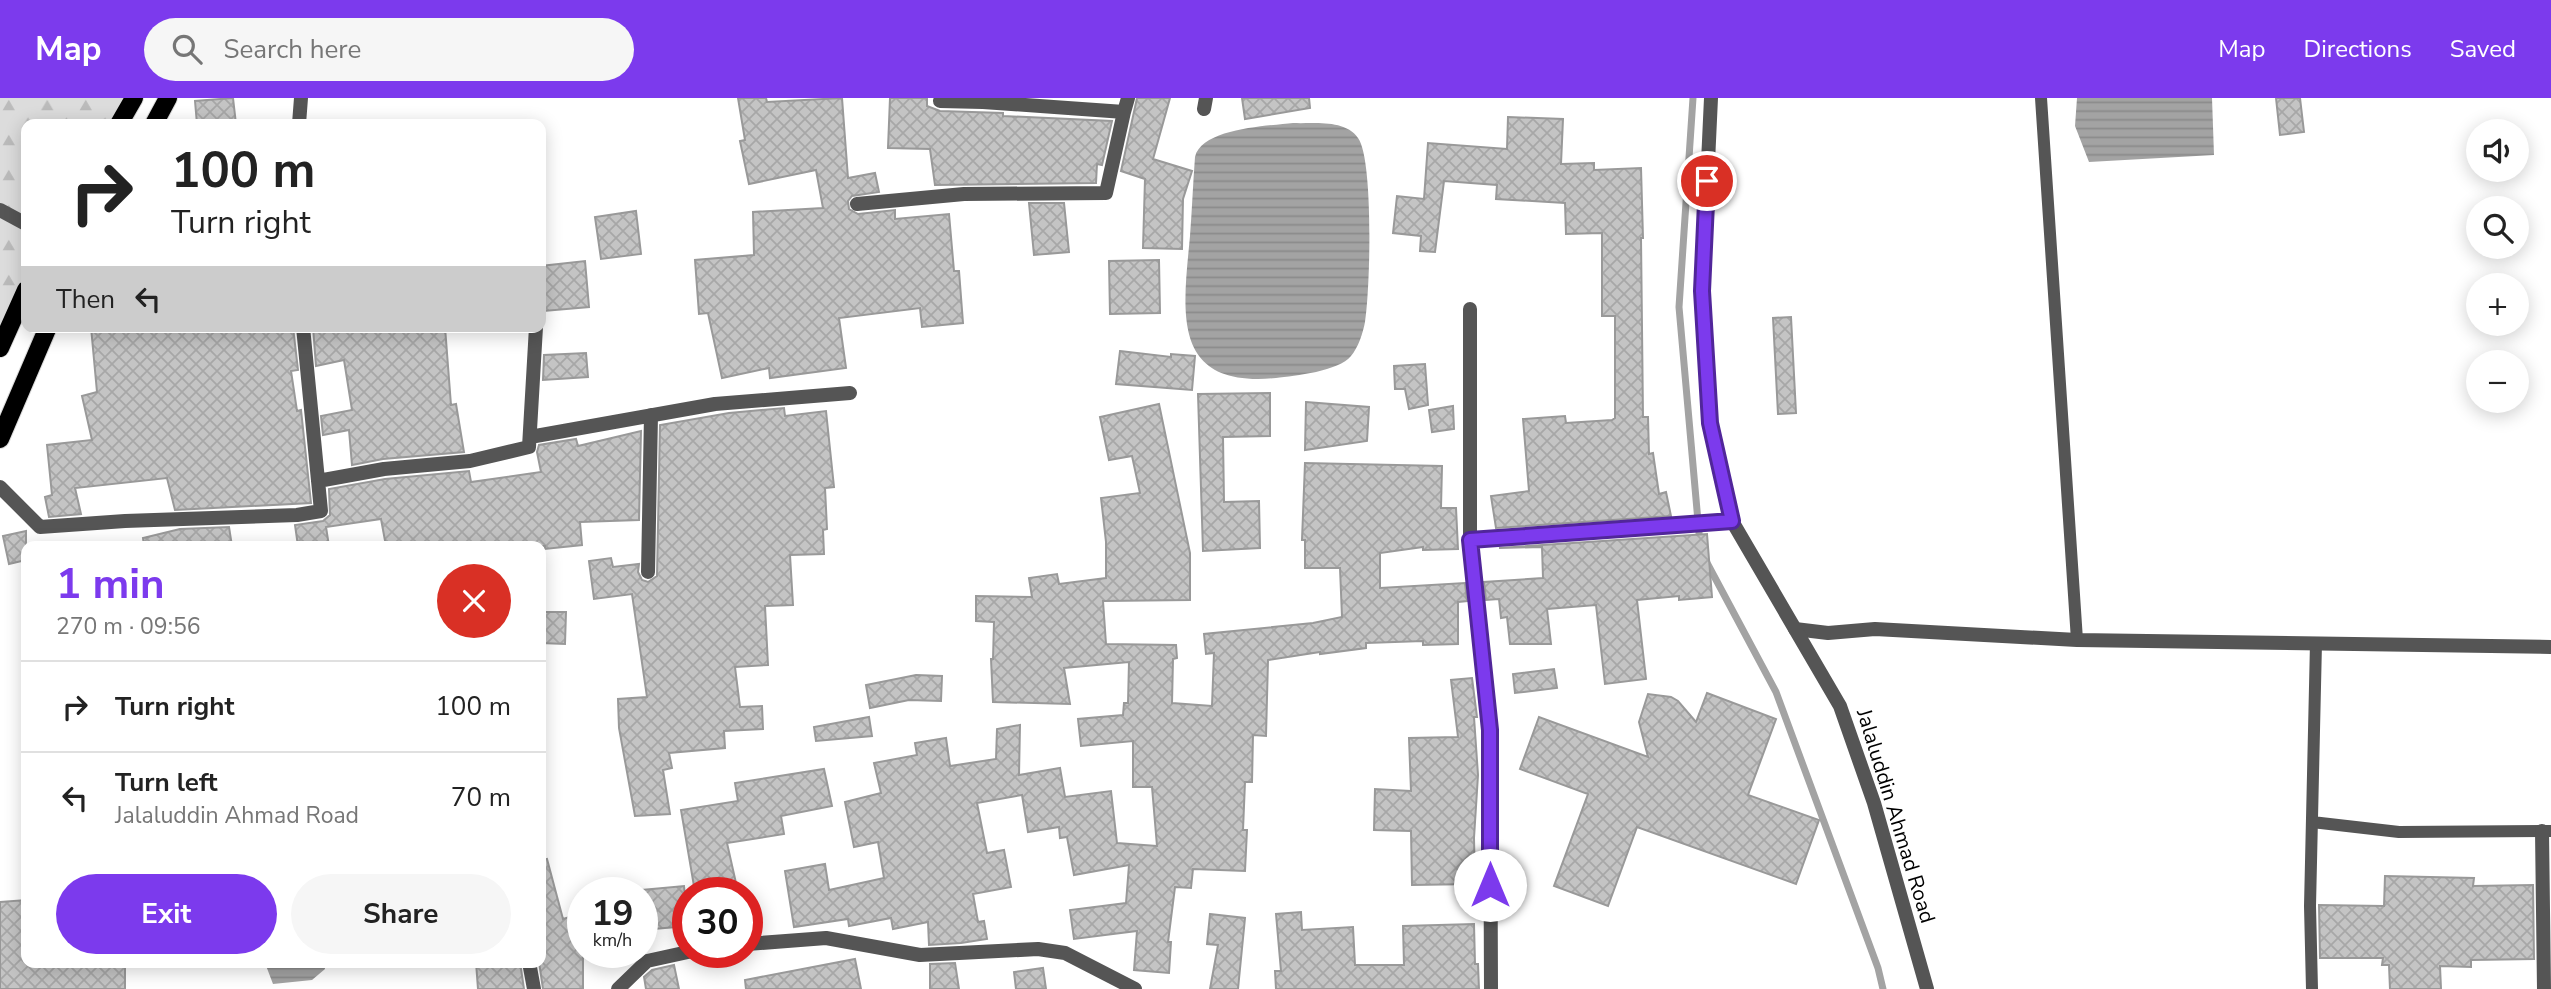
<!DOCTYPE html>
<meta charset="utf-8">
<style>
body{margin:0;font-family:"Nunito Sans",sans-serif;background:#f6f6f6;color:#222;height:100vh;display:flex;flex-direction:column;font-size:26px;white-space:nowrap}
*{box-sizing:border-box;margin:0}
p{font-size:23px;color:#767676}
.icon{flex:none;width:38px;height:38px;fill:none;stroke:currentColor;stroke-width:2;stroke-linecap:round;stroke-linejoin:round}
.map{position:relative;flex:1;overflow:hidden}
.drawer{position:absolute;left:21px;top:443px;width:525px;height:427px;display:flex;flex-direction:column;background:#fff;border-radius:14px;box-shadow:0 4px 18px #0003}
.drawer>*{flex:none}
.guide{position:absolute;left:21px;top:21px;width:525px;height:214px;border-radius:14px;box-shadow:0 4px 18px #0003;background:#fff;color:#222;overflow:hidden}
.buttons{position:absolute;left:2466px;top:21px;display:grid;gap:14px}
.buttons a{display:grid;place-items:center;width:63px;height:63px;border-radius:50%;background:#fff;box-shadow:0 4px 18px #0003;font-size:35px}
.speed{position:absolute;left:567px;top:779px;display:flex;gap:14px;font-size:35px;font-weight:700;text-align:center}
.speed>*{display:grid;place-content:center;width:91px;height:91px;border-radius:50%;background:#fff;box-shadow:0 4px 18px #0003;line-height:1}
.speed small{font-size:18px;font-weight:400}
.speed .limit{border:10px solid #d22;background:#fff;color:#111}
.pin{position:absolute;display:grid;place-items:center;width:60px;height:60px;color:#fff;margin:-30px;border:4px solid #fff;border-radius:50%;box-shadow:0 2px 7px #0007}
.me{position:absolute;width:77px;margin:-38px;rotate:0deg;stroke-linejoin:round;filter:drop-shadow(0 0 5px #0008)}
.turn{display:flex;align-items:center;gap:24px;height:147px;padding:0 35px;font-size:32px}
.turn .icon{width:91px;height:91px;stroke-width:2.5}
.turn b{display:block;font-size:49px;line-height:60px}
.then{display:flex;align-items:center;height:66px;padding:0 35px;background:#0003;gap:14px;font-size:26px}
.round{display:grid;place-items:center;flex:none;width:74px;height:74px;border-radius:37px;background:#f6f6f6}
.headline{display:flex;align-items:center;justify-content:space-between;height:119px;padding:0 35px}
h1{font-size:42px;font-weight:700;line-height:52px;color:#7c3aed}
.action{display:flex;gap:14px;margin-top:auto;padding:14px 35px}
.action a{flex:1;height:80px;border-radius:42px;background:#7c3aed;color:#fff;font-size:28px;font-weight:700;line-height:80px;text-align:center}
.action a+a{background:#f6f6f6;color:#222}
ul{padding:0;list-style:none}
li{display:flex;align-items:center;gap:21px;height:91px;padding:0 35px;border-top:2px solid #e0e0e0}
li div{flex:1}
li b{display:block;font-size:26px}
li em{font-style:normal}
header{display:flex;align-items:center;gap:42px;box-sizing:border-box;height:98px;padding:0 35px;background:#7c3aed;color:#fff}
header strong{font-size:33px}
nav{display:flex;gap:38px;margin-inline-start:auto;font-size:24px}
.search{width:490px;height:63px;background:#f6f6f6;display:flex;align-items:center;gap:18px;box-sizing:border-box;padding:0 24px;border-radius:38px;color:#767676;font-size:26px}
.map>svg:first-child{display:block}
</style>
<header>
<strong>Map</strong>
<div class="search"><svg class="icon" aria-label="search" viewBox="0 0 24 24"><circle cx="10" cy="10" r="6"/><path d="M15 15l6 6"/></svg>Search here</div>
<nav><a>Map</a><a>Directions</a><a>Saved</a></nav>
</header>
<div class="map">
<svg width="2551" height="891" viewBox="0 0 2551 891">
<defs>
<pattern id="forest-firs" width="22" height="20" patternUnits="userSpaceOnUse" patternTransform="scale(1.75)"><rect width="22" height="20" fill="#dcdcdc"/><path d="M5 1l3.5 6h-7zM16 11l3.5 6h-7z" fill="#bbb"/></pattern>
<pattern id="water-rules" width="6" height="5" patternUnits="userSpaceOnUse" patternTransform="scale(1.75)"><rect width="6" height="5" fill="#a3a3a3"/><path d="M0 2.5h6" fill="none" stroke="#8b8b8b"/></pattern>
<pattern id="building-cross-hatch" width="8" height="8" patternUnits="userSpaceOnUse" patternTransform="scale(1.75)"><rect width="8" height="8" fill="#c4c4c4"/><path d="M0 0l8 8M0 8l8-8" fill="none" stroke="#a7a7a7"/></pattern>
</defs>
<rect width="100%" height="100%" fill="#fff"/>
<path fill="url(#forest-firs)" d="M0,0H131L116,26H26V192L0,251Z"/>
<path fill="url(#water-rules)" d="M2077,0H2212L2214,57L2089,64L2075,28Z
M1293,25C1313,26 1345,21 1358,40C1374,62 1370,194 1365,224C1363,235 1358,250 1351,258C1339,273 1295,278 1276,280C1170,290 1183,214 1190,138C1192,112 1193,85 1195,59C1202,30 1268,28 1293,25Z
M265,865H324L325,871L312,882L273,886Z"/>
<g fill="none" stroke-linecap="round" stroke-linejoin="round">
<path stroke="#a3a3a3" stroke-width="7" d="M1693,0L1679,209L1700,446
M1706,463L1776,594L1878,870L1883,891"/>
</g>
<path fill="url(#building-cross-hatch)" stroke="#999" stroke-width="2" d="M233,0L236,26H197L195,3Z
M738,0H766L767,4L842,0L848,80L875,75L879,94L852,98L848,103L849,111L858,116L895,112V121L949,116L954,173H959L963,225L922,229L920,210L839,220L846,270L770,280L769,270L722,280L708,215L699,216L695,162L754,157L753,114L823,110L816,72L749,86L740,43L745,42Z
M890,0H927V8L940,13L1003,15V18L1112,23L1102,67L1097,66L1096,85L935,87L930,51L888,50Z
M1137,0H1170L1153,61L1192,73L1183,101L1182,151L1143,150L1145,81L1121,73Z
M1242,0H1309L1310,10L1245,21Z
M2276,0H2300L2304,34L2280,37Z
M1508,19L1563,21L1561,66L1594,65V72L1641,70L1643,140H1641L1643,319H1648L1649,356L1653,355L1659,396L1666,394L1671,418L1496,430L1491,398L1529,393L1523,321L1565,318L1566,325L1612,322L1615,320V218H1602V135L1566,136L1565,105L1496,101L1497,87L1444,83L1435,154L1420,153L1421,138L1393,135L1397,98L1424,101L1428,45L1507,51Z
M1029,105H1064L1069,154L1034,157Z
M636,113L641,156L601,161L595,119Z
M1159,162L1160,215L1110,216L1109,163Z
M585,163L589,209L544,213L541,168Z
M1791,219L1796,315L1778,316L1773,220Z
M91,229H293L298,272L291,273L297,313L301,312L311,405L175,412L167,380L75,390L81,416L49,419L45,399L52,397L47,347L92,342L82,298L97,294Z
M313,229H445L451,307L456,306L464,354L383,361L352,367L349,332L323,337L321,318L352,312L344,262L316,268Z
M1120,253L1171,259V256L1195,258L1192,292L1116,286Z
M586,255L588,279L543,282L544,257Z
M1425,266L1428,307L1409,311L1405,291H1395L1394,268Z
M1270,295V338L1223,339L1224,404L1259,403L1260,450L1203,453L1198,296Z
M1306,304L1369,309L1367,343L1305,352Z
M1159,306L1190,455V502L1103,503L1106,546L1176,547L1177,560L1173,561L1172,605L1212,608L1214,555L1206,556L1204,536L1313,525L1342,519L1340,470H1305V442H1302L1305,365L1442,368L1441,410H1456L1458,451L1423,452V449L1380,455V490L1465,485L1467,503L1458,504V546L1423,547V543L1366,545V550L1320,556V554L1268,562L1266,638L1253,637L1252,684H1245L1243,732H1247L1245,773L1193,771L1191,790L1175,789L1168,844H1171L1169,875L1134,872L1137,833L1074,841L1070,812L1126,805L1129,767L1074,777L1067,739L1060,740L1059,729L1028,734L1022,697L977,705L987,755L1004,752L1011,789L973,796L978,824L984,823L987,841L961,845L929,847L928,824L893,831L891,820L849,828L848,821L794,829L785,773L825,766L829,792L884,780L878,744L854,749L845,704L881,695L874,665L917,657L915,645L946,640L950,668L996,661L997,631L1020,627L1019,677L1060,670L1065,699L1111,693L1117,745L1157,748L1152,689H1133V643L1081,648L1078,621L1123,617L1124,605H1128L1129,564L1064,570L1070,606L993,604L991,561H993L994,524L976,523V498L1032,499L1029,480L1057,476L1059,486L1106,480V444L1101,400L1140,395L1132,358L1109,362L1100,319Z
M1453,308L1454,331L1432,334L1429,312Z
M784,310L785,318L826,313L834,389L825,390L827,431L823,432L824,456L790,457L793,507L765,508L768,567L735,569L740,609L762,608L763,631L724,633L725,650L669,655L672,670L663,672L670,716L635,718L619,630L618,601L647,599L632,496L594,501L589,463L611,460L613,469L639,466L638,474L642,482L648,484L657,478L660,327L729,315Z
M641,333L639,422L580,424L582,447L545,451V448H386L381,421L326,429L329,448H298L295,427L323,423L330,417L329,391L385,381L469,373L471,384L541,374L537,354L539,347L576,341L578,348Z
M229,429L232,448H144L143,440L180,431Z
M26,433V462L9,466L3,438Z
M1707,436L1712,499L1679,502V498L1637,502L1646,581L1605,586L1596,507L1547,511L1551,546H1510L1507,519L1501,520L1499,501L1486,502L1484,484L1543,480L1542,449L1499,450Z
M541,514H566L565,546L541,545Z
M1554,571L1557,590L1515,595L1513,576Z
M916,577L942,578L941,603L909,602L870,610L866,587Z
M1472,580L1477,619H1474L1478,677L1474,740L1475,786L1412,787L1411,733L1374,732L1375,691L1411,693L1409,640L1458,639L1451,582Z
M1707,595L1776,621L1748,697L1819,722L1796,786L1637,729L1608,808L1554,788L1588,696L1520,671L1539,619L1648,659L1639,624L1648,596L1671,599L1678,603L1696,624Z
M869,619L872,638L816,643L814,629Z
M824,671L832,708L781,718L784,736L727,745L738,794H695L681,712L738,703L735,685Z
M547,761L563,821L583,815V891H543L539,864H541V762Z
M2385,778L2474,780L2473,788L2533,787L2534,861L2471,862V869L2440,868L2441,891H2390L2389,867H2382L2383,860H2320L2319,807L2384,808Z
M684,788L688,828L642,832V792Z
M26,802V864H125V891H0V804Z
M1301,814L1302,832L1353,829L1355,867H1404L1403,828L1474,826L1475,866H1478L1479,891H1276L1275,873H1281L1276,816Z
M1210,816L1245,820L1238,891H1210L1218,847L1207,846Z
M855,861L861,891H746L745,882Z
M476,864H520L524,891H478Z
M955,865L959,891H930V866Z
M674,867L679,891H646L644,879L652,872Z
M1043,870L1046,891H1016L1014,874Z"/>
<g fill="none" stroke-linecap="round" stroke-linejoin="round">
<defs>
<path id="primary" d="M119,26L134,0
M154,26L168,0
M0,250L26,192
M0,341L48,229"/>
</defs>
<use href="#primary" stroke="#dbdbdb" stroke-width="20"/>
<path stroke="#555" stroke-width="12" d="M2041,0L2077,542
M2312,724L2399,734L2551,733
M2312,891L2310,808L2316,545"/>
<path stroke="#555" stroke-width="14" d="M1204,11L1206,0
M1124,14L1128,0
M299,26L301,0
M857,106L964,96L1106,95L1124,14L983,4L940,3
M0,112L26,126
M1470,211V442L1490,632L1491,891
M530,339L715,306L850,295
M318,383L384,371L470,363L529,349L536,229
M0,389L40,429L125,423L297,417L321,413L303,229
M1470,442L1732,423
M648,474L651,317
M1795,531L1828,535L1875,531L2077,542L2551,549
M2542,733L2544,891
M747,846L826,840L920,857L1038,851L1065,855L1135,891
M529,864L534,891
M618,891L647,863L688,854"/>
<path stroke="#555" stroke-width="14" d="M1711,0L1702,193L1710,325L1732,423L1840,608L1874,705L1927,891"/>
<use href="#primary" stroke="#000" stroke-width="18"/>
</g>
<g fill="none" stroke-linecap="round" stroke-linejoin="round">
<defs>
<path id="route" d="M1490,787V632L1470,442L1732,423L1710,325L1702,193L1707,83"/>
</defs>
<use href="#route" stroke="#51269a" stroke-width="18"/>
<use href="#route" stroke="#7c3aed" stroke-width="12"/>
</g>
<g text-anchor="middle" stroke-width="5" stroke-linejoin="round" paint-order="stroke">
<g font-size="21" fill="#000" stroke="#fff">
<text transform="translate(1896 718) rotate(73)" y="7">Jalaluddin Ahmad Road</text>
</g>
</g>
</svg>
<div class="buttons">
<a><svg class="icon" aria-label="sound" viewBox="0 0 24 24"><path d="M4 9h4l5-4v14l-5-4H4zM17 9q2 3 0 6"/></svg></a>
<a><svg class="icon" aria-label="search" viewBox="0 0 24 24"><circle cx="10" cy="10" r="6"/><path d="M15 15l6 6"/></svg></a>
<a>+</a>
<a>−</a>
</div>
<div class="speed"><div>19<small>km/h</small></div><div class="limit">30</div></div>
<div class="pin" style="left:1707px;top:83px;background:#d93025"><svg class="icon" aria-label="arrive" viewBox="0 0 24 24"><path d="M6 21V4h12l-3 4 3 4H6"/></svg></div>
<svg class="me" style="left:1490px;top:787px" viewBox="-20 -20 40 40"><circle r="19" fill="#fff"/><path d="M0-13L10 11 0 6-10 11z" fill="#7c3aed"/></svg>
<div class="guide">
<div class="turn"><svg class="icon" aria-label="right" viewBox="0 0 24 24"><path d="M7 20v-9h11M14 6l5 5-5 5"/></svg><div><b>100 m</b>Turn right</div></div>
<div class="then">Then<svg class="icon" aria-label="left" viewBox="0 0 24 24"><path d="M17 20v-9H6M10 6l-5 5 5 5"/></svg></div>
</div>
<section class="drawer">
<div class="headline"><div><h1>1 min</h1><p>270 m · 09:56</p></div><a class="round" style="background:#d93025;color:#fff"><svg class="icon" aria-label="close" viewBox="0 0 24 24"><path d="M6 6l12 12M18 6L6 18"/></svg></a></div>
<ul>
<li><svg class="icon" aria-label="right" viewBox="0 0 24 24"><path d="M7 20v-9h11M14 6l5 5-5 5"/></svg><div><b>Turn right</b></div><em>100 m</em></li>
<li><svg class="icon" aria-label="left" viewBox="0 0 24 24"><path d="M17 20v-9H6M10 6l-5 5 5 5"/></svg><div><b>Turn left</b><p>Jalaluddin Ahmad Road</p></div><em>70 m</em></li>
</ul>
<div class="action"><a>Exit</a><a>Share</a></div>
</section>
</div>
